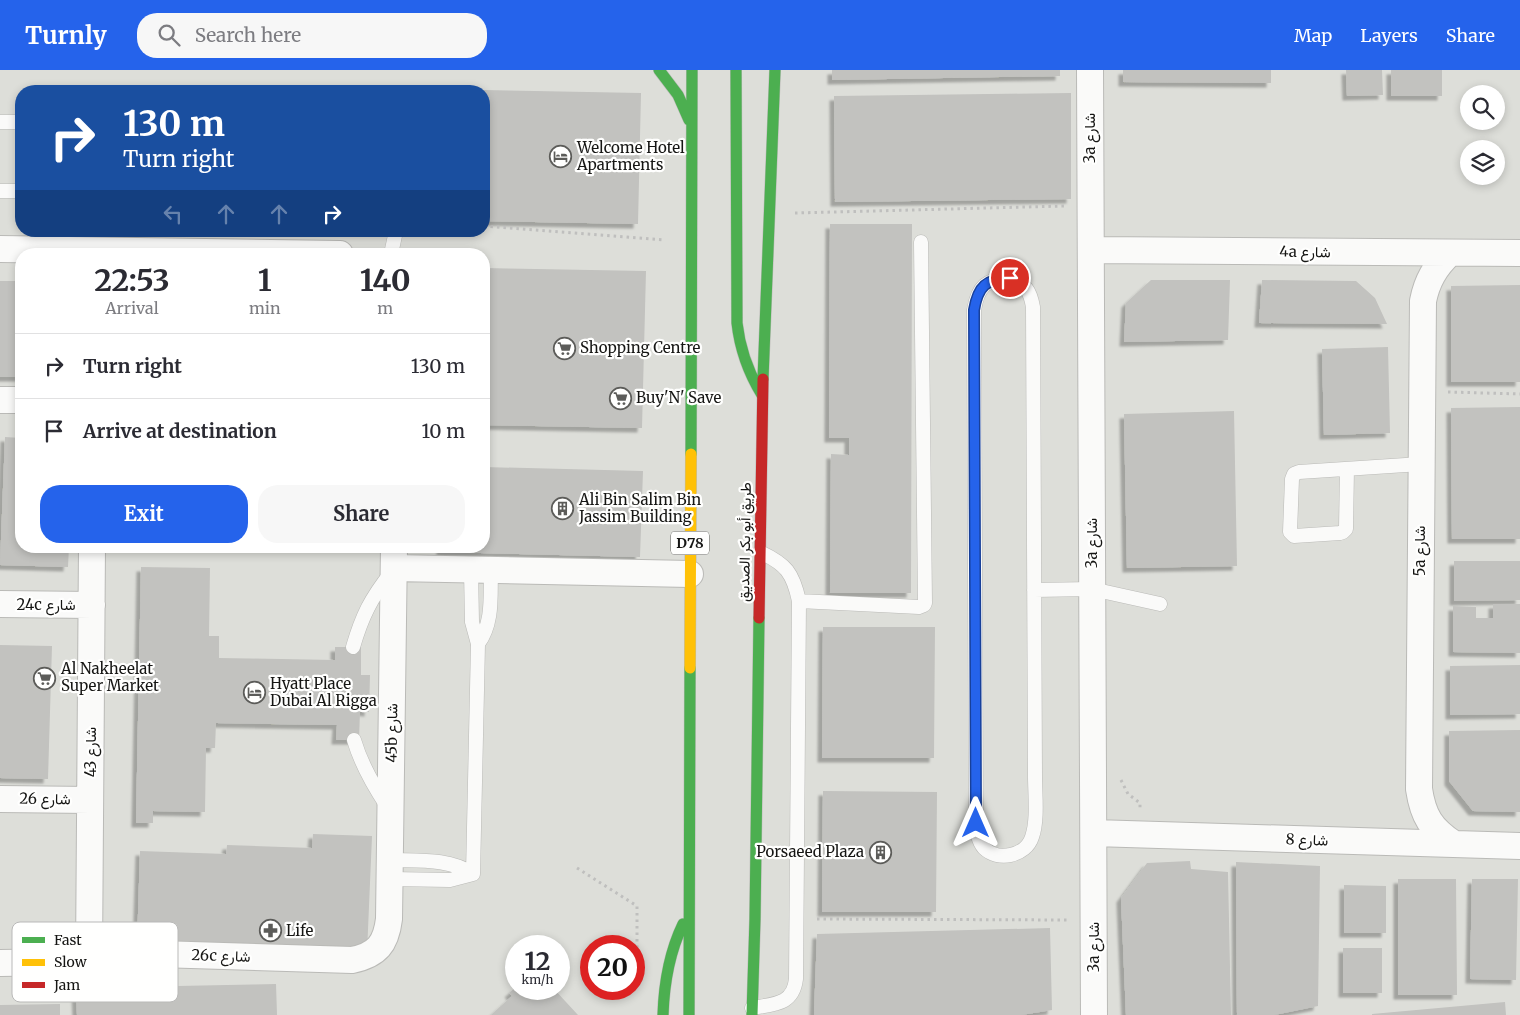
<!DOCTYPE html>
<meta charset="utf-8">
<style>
body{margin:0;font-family:Merriweather,Vazirmatn,serif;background:#f7f7f7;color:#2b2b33;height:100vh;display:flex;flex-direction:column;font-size:19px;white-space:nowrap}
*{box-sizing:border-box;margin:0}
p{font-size:16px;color:#7c7c81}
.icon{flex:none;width:28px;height:28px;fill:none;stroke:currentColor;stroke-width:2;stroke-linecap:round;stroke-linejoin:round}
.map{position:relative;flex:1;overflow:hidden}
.drawer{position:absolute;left:15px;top:178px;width:475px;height:305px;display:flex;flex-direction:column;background:#fff;border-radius:20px;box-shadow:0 2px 8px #0003}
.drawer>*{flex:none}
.guide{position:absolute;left:15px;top:15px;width:475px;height:152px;border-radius:20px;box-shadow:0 2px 8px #0003;background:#1a4fa0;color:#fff;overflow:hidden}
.tools{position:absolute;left:1460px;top:15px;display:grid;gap:10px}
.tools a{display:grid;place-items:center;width:45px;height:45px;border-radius:50%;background:#fff;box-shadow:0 2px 8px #0003;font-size:25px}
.speed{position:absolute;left:505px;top:865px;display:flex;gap:10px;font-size:25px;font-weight:700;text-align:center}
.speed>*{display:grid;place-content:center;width:65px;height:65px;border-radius:50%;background:#fff;box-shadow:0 2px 8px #0003;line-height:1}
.speed small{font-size:12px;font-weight:400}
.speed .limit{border:8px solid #d22;background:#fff;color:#111}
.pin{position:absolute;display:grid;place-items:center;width:42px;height:42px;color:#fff;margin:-21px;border:2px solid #fff;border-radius:50%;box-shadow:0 1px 5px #0007}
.me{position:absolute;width:55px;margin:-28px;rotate:0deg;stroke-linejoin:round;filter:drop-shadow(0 0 4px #0008)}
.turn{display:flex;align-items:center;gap:18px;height:105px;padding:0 25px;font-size:22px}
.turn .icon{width:65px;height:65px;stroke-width:2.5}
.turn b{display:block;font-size:35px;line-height:42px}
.lanes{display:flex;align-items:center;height:48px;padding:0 25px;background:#0003;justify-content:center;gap:25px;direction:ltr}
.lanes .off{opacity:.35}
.eta{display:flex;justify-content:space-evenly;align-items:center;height:85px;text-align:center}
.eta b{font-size:30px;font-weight:700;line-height:35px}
.action{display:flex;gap:10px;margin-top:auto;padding:10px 25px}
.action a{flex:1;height:58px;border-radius:20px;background:#2563eb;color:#fff;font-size:20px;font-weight:700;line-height:58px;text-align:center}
.action a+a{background:#f7f7f7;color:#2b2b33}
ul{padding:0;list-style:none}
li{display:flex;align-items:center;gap:15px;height:65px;padding:0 25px;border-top:1px solid #e1e1e2}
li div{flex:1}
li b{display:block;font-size:19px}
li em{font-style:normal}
header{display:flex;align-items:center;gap:30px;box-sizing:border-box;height:70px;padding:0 25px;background:#2563eb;color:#fff}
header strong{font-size:24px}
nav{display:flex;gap:28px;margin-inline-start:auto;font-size:18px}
.search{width:350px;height:45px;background:#f7f7f7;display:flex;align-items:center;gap:12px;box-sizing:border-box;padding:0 18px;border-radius:20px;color:#7c7c81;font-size:19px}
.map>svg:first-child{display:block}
</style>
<header>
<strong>Turnly</strong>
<div class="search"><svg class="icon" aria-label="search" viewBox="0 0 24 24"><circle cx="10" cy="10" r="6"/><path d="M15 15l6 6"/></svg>Search here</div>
<nav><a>Map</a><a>Layers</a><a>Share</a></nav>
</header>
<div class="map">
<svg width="1520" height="945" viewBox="0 0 1520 945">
<defs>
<filter id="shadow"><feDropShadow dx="-4.5" dy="4.5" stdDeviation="1" flood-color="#0004"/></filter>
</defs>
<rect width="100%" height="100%" fill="#ddded9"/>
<path fill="#c2c2bf" filter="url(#shadow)" d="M832,0H1060V6L832,10Z
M1123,0H1271V13L1123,12Z
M1346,0H1382L1383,25L1347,26Z
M1391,0H1442V26H1391Z
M484,20L641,23L638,154L484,151Z
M1071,23V129L835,132L834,26Z
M830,154H912L911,523H830L831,384L849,385V368H829Z
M484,198L646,201L642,358L484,355Z
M1151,210H1230L1228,270L1124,272L1126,233Z
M1262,210L1356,211L1375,228L1387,254L1259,253Z
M0,211H21V307H0Z
M1520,215V312H1451V216Z
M1388,277L1390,363L1324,365L1322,279Z
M1520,337V469H1452L1451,338Z
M1234,341L1237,496L1127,498L1124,344Z
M5,367L21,368V476H69L68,497L0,495Z
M484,397L643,401L640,487L441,482V476H484Z
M1454,491H1520V530L1454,531Z
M141,497L210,498L209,566H219V588L335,590V577H361V605H370L369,642L360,641L359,670H336L337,655L216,653L215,678H206L205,742L153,741V753H136Z
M1493,534H1520V583L1453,582V536L1476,537V548H1493Z
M823,557H935L934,688H822Z
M0,575L52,576L48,709L0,708Z
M1520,595V644L1450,645V596Z
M1520,660V742L1473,741L1449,711V661Z
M823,721L937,722L936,842H822Z
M313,764L372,766L367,883L137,875L140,781L226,784L227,775L312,778Z
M1190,791L1191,799L1228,802L1231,945H1126L1121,828L1147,793Z
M1236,792L1320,796L1318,936L1274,945H1237Z
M1398,809H1456L1457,925H1398Z
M1472,809H1518L1516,910L1470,909Z
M1344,815L1386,816V863H1344Z
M1050,858L1052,940L1021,945H814L817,864Z
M1343,878H1382V923H1343Z
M276,914L277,945H77L76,918Z
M516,917V919H554L578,945H491L512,926L509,923Z
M1505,932L1506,945H1372V944Z
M60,934V945H0V935Z"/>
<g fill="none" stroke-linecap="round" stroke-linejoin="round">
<defs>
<path id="lane" d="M0,52H21
M0,121H21
M391,184L396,161
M1010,208C1026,215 1030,220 1033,237L1035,706C1035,724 1038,750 1032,767C1026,786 998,792 984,778C978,771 977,762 976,753L974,240C978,216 986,209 1010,208Z
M1347,399L1346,459L1343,462L1340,463L1294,466L1290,462L1292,409L1294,404L1299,402L1421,394
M471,500L472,552L478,574L473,804
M1034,520L1092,519L1160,534
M799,531L919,537L924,535L925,533L921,172
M478,574C494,552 490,525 491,500
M353,577C362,546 371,528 391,503
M354,670C361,694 373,715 387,736
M390,790C418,791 449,788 473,804
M390,809L450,810L473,804
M752,938C774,934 793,935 796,909L799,531C793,503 786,494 760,482"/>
<path id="street" d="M1090,0L1094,945
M0,179L340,184
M1091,180L1520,183
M1450,183C1435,197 1427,211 1423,231L1419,719C1423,746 1431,759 1454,774
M0,330H21
M394,498L690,504
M0,534L92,535
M0,729L90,730
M1094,763L1520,776
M89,887L92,476
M0,893L63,892L101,885L126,883L352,890C377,885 386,874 389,849L394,476"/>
<path id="fast" d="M659,0L678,25L689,50
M736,0L737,253C740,280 748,302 762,325
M763,309L775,0
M691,384L692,0
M663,945C664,913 669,883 683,854
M689,945L690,598
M752,945L755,849L759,548"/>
<path id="slow" d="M690,598L691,384"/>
<path id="jam" d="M759,548L763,309"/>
</defs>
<use href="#lane" stroke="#babab7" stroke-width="15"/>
<use href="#street" stroke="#babab7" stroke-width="28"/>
<use href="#fast" stroke="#babab7" stroke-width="12"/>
<use href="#slow" stroke="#babab7" stroke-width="12"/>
<use href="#jam" stroke="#babab7" stroke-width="12"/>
<path stroke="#bfbfbe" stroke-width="3" stroke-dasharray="2.5 4" stroke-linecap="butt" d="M795,143L1064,136
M484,156L665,170
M1448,322L1520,324
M1121,710L1128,724L1140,733V738
M577,798L637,836V902
M817,849L1068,850"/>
<use href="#lane" stroke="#fafaf9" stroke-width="14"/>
<use href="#street" stroke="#fafaf9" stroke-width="26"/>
<use href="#fast" stroke="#4caf50" stroke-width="11"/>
<use href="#slow" stroke="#ffc107" stroke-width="11"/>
<use href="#jam" stroke="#c62828" stroke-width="11"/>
</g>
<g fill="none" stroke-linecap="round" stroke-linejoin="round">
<defs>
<path id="route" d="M976,753L974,240C978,216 986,209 1010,208"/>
</defs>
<use href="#route" stroke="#184099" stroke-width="12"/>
<use href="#route" stroke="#2563eb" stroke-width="9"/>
</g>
<defs>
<symbol id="hotel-ring" viewBox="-11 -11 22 22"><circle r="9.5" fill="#fffffe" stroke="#5c5c59" stroke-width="1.5"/><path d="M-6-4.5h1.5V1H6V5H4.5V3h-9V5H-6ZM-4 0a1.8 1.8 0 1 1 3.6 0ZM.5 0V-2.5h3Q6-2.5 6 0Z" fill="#5c5c59"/></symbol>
<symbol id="supermarket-ring" viewBox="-11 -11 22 22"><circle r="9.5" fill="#fffffe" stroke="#5c5c59" stroke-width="1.5"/><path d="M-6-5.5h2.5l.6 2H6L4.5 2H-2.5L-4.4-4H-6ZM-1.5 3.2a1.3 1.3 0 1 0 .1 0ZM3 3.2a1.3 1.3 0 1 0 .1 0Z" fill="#5c5c59"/></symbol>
<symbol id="building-ring" viewBox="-11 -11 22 22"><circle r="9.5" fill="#fffffe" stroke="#5c5c59" stroke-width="1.5"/><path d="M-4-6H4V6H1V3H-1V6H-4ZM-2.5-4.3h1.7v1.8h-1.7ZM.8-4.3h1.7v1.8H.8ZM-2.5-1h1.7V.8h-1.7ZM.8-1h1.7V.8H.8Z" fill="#5c5c59"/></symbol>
<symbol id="pharmacy-ring" viewBox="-11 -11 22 22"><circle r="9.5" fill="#fffffe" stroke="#5c5c59" stroke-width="1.5"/><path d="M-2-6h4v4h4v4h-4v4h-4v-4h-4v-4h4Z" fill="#5c5c59"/></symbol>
</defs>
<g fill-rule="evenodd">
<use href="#hotel-ring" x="548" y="74" width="25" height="25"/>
<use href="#supermarket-ring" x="552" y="266" width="25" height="25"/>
<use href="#supermarket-ring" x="608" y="316" width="25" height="25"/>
<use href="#building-ring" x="550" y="426" width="25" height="25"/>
<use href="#supermarket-ring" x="32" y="596" width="25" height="25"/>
<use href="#hotel-ring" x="242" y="610" width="25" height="25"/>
<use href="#building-ring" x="868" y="770" width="25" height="25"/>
<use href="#pharmacy-ring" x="258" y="848" width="25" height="25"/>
</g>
<g text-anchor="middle" stroke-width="4.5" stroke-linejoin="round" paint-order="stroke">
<rect fill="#fffffe" stroke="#5c5c5a" stroke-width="1" x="671" y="461.5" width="38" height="23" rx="4"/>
<g font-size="14" font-weight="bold" fill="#161614">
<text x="690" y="478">D78</text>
</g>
<g font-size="15" fill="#161614" stroke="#fffffe">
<text transform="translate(1090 68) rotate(-90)" y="5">3a شارع</text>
<text transform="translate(1305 182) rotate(1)" y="5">4a شارع</text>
<text transform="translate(745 472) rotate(-89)" y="5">طريق أبو بكر الصديق</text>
<text transform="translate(1092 473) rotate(-90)" y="5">3a شارع</text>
<text transform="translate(1420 481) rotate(-90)" y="5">5a شارع</text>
<text x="46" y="540">24c شارع</text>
<text transform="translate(392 663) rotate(-89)" y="5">45b شارع</text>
<text transform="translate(91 682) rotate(-90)" y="5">شارع 43</text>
<text transform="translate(45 729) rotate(1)" y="5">شارع 26</text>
<text transform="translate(1307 770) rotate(2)" y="5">شارع 8</text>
<text transform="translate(1094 877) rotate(-90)" y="5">3a شارع</text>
<text transform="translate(221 886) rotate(2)" y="5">26c شارع</text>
</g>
<g font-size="15" fill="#161614" stroke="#fffffe" text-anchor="start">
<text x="577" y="83">Welcome Hotel<tspan x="577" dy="17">Apartments</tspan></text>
<text x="580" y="283">Shopping Centre</text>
<text x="636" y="333">Buy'N' Save</text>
<text x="579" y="435">Ali Bin Salim Bin<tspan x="579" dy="17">Jassim Building</tspan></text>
<text x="61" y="604">Al Nakheelat<tspan x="61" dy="17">Super Market</tspan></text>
<text x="270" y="619">Hyatt Place<tspan x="270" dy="17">Dubai Al Rigga</tspan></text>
<text x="864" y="787" text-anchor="end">Porsaeed Plaza</text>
<text x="286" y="866">Life</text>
</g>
</g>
<rect x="12" y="852" width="166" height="80" rx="8" fill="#fffffe" stroke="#b9b9b8" stroke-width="1"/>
<rect x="22" y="867" width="23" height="6" fill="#4caf50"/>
<rect x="22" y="889" width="23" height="7" fill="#ffc107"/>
<rect x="22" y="912" width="23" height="6" fill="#c62828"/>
<g font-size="14" fill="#161614">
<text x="54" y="875">Fast</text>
<text x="54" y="897">Slow</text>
<text x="54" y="920">Jam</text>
</g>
</svg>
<div class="tools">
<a><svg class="icon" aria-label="search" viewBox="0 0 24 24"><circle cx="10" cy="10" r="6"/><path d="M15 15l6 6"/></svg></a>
<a><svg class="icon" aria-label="layers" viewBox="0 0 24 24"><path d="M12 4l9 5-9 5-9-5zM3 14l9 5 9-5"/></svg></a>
</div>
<div class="speed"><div>12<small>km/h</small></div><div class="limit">20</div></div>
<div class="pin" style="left:1010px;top:208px;background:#d93025"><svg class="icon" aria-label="arrive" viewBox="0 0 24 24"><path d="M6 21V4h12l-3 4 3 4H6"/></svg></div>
<svg class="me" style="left:976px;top:753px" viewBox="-20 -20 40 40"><path d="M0-17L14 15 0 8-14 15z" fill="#2563eb" stroke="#fff" stroke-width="4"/></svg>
<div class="guide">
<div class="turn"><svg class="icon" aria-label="right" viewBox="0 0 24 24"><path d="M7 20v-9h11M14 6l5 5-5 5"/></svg><div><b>130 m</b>Turn right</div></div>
<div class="lanes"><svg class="icon off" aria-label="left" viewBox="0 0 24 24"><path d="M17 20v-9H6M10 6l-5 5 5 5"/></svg><svg class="icon off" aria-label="ahead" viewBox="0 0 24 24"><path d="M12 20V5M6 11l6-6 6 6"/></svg><svg class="icon off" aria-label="ahead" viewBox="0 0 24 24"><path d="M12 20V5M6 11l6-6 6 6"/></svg><svg class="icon" aria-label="right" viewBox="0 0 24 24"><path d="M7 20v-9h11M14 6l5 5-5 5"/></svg></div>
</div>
<section class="drawer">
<div class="eta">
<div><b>22:53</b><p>Arrival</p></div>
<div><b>1</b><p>min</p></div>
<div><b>140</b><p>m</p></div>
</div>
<ul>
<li><svg class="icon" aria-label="right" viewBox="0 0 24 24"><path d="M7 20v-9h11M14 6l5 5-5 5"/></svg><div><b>Turn right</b></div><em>130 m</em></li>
<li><svg class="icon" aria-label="arrive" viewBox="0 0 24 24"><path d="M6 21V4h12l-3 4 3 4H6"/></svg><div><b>Arrive at destination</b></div><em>10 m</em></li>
</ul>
<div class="action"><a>Exit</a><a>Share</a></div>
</section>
</div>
